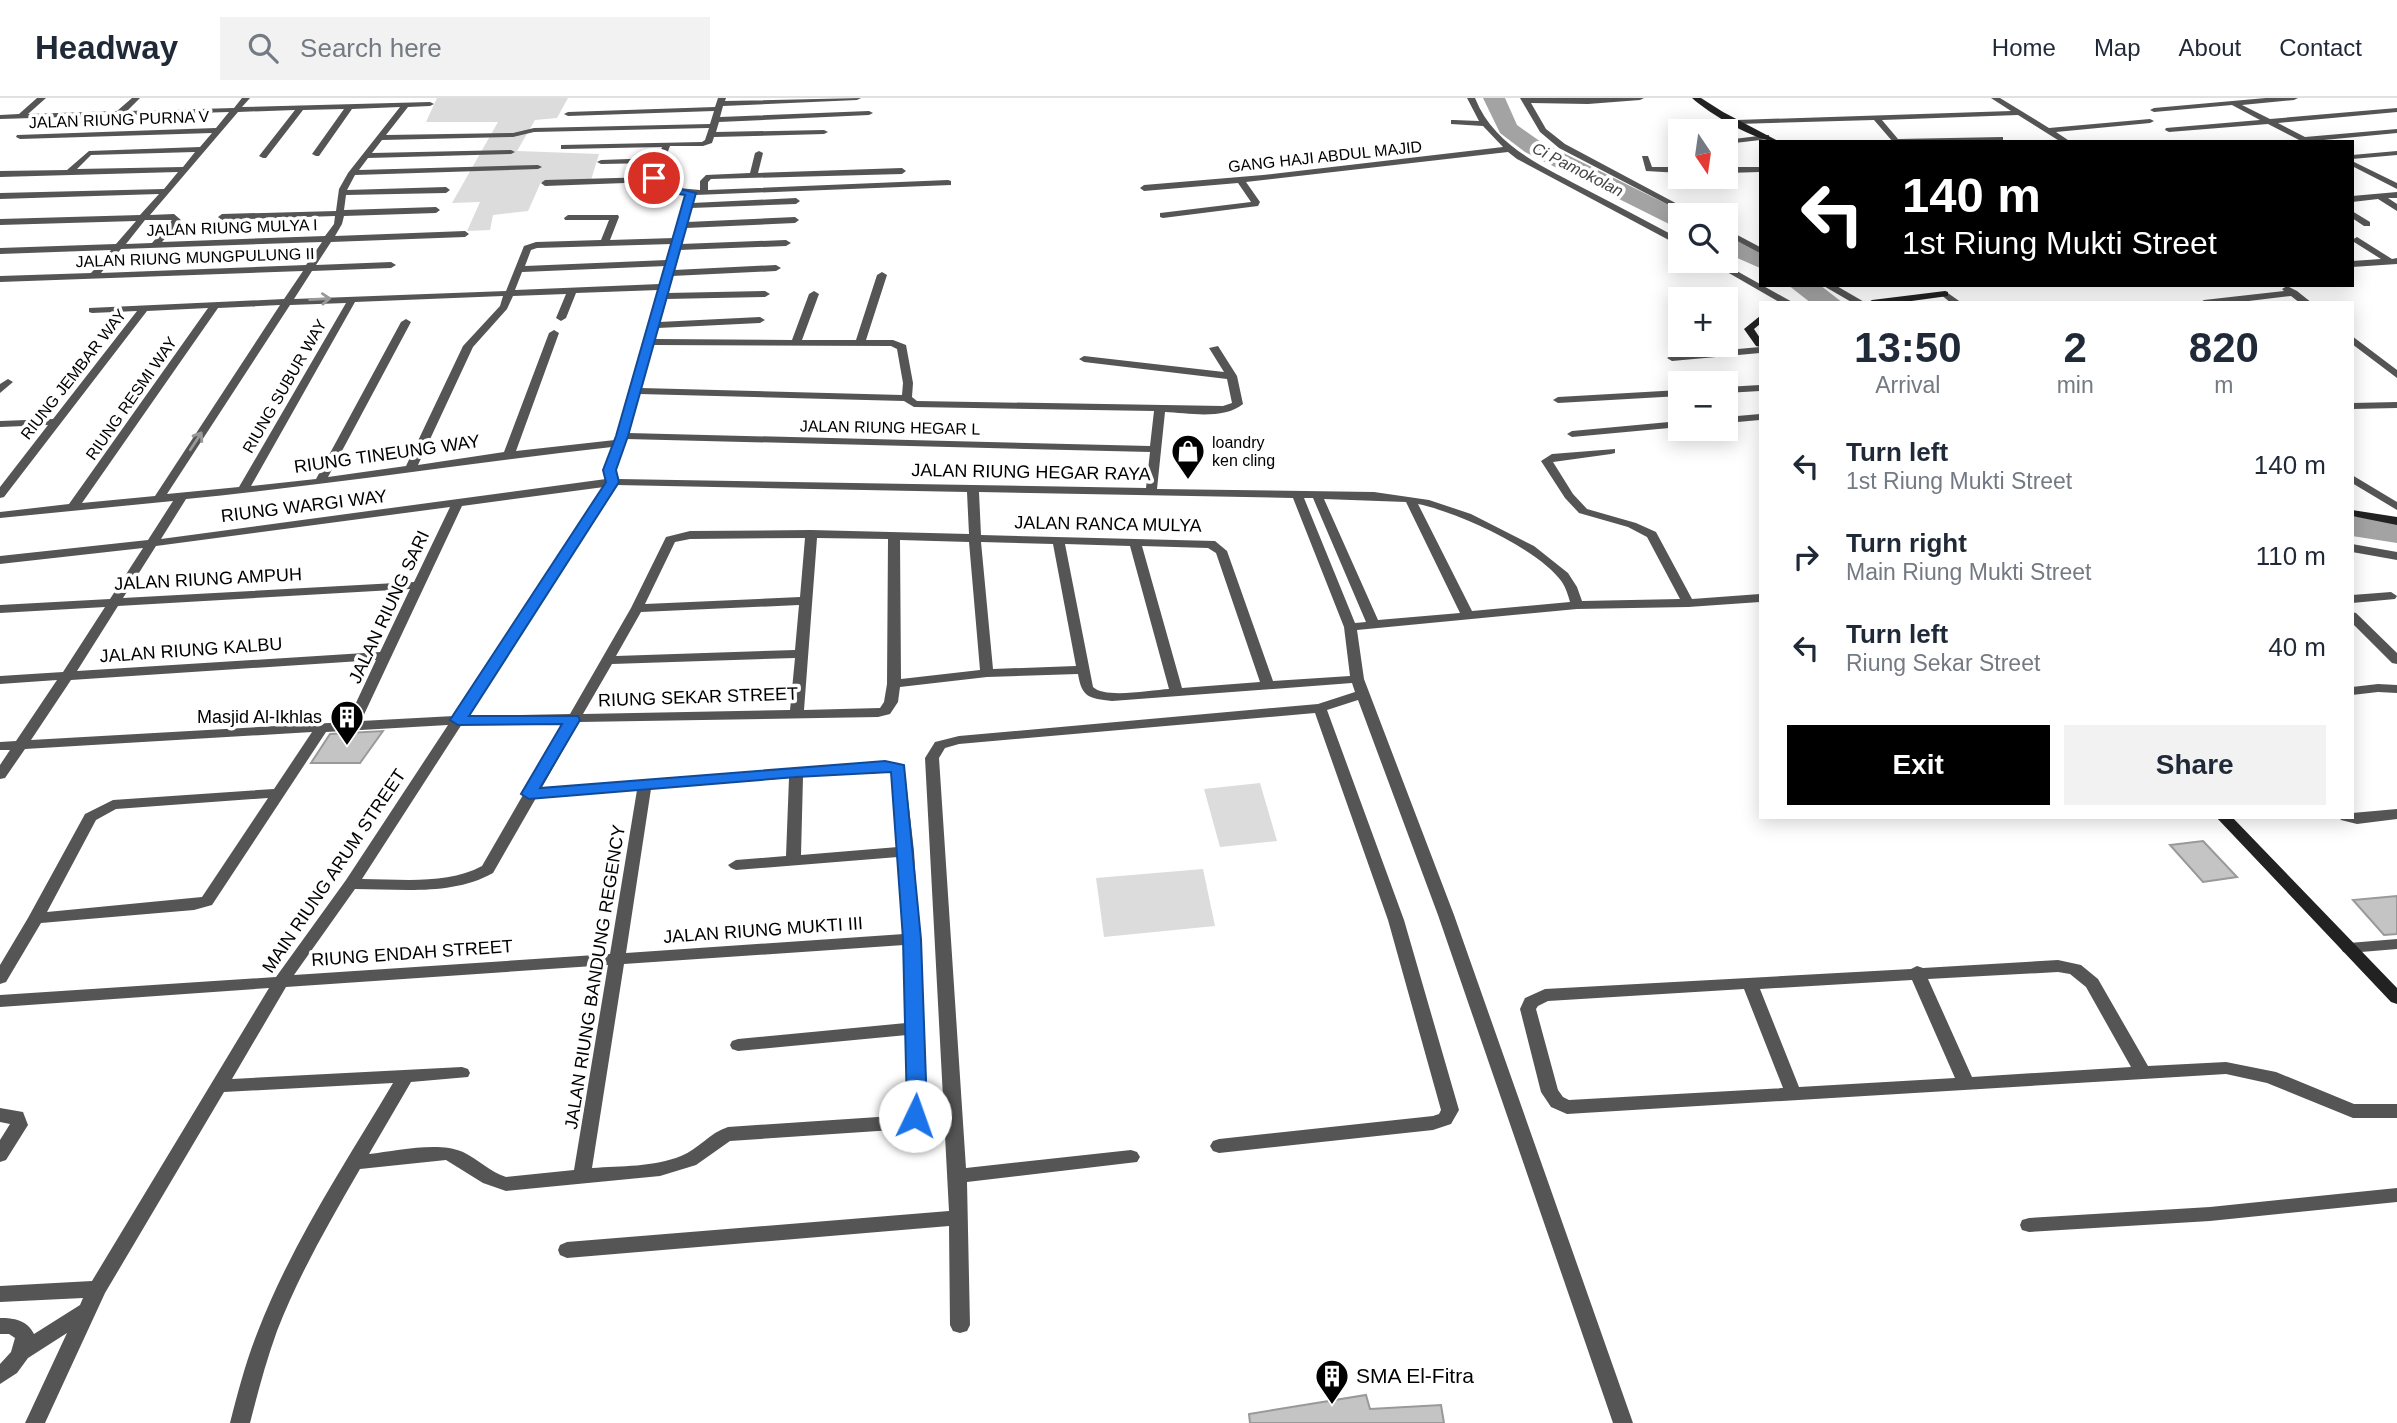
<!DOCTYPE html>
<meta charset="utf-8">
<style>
body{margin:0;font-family:Helvetica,sans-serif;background:#f2f2f3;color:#1f2937;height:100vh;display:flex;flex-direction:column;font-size:26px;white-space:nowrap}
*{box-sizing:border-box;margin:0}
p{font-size:23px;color:#747a83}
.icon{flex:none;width:38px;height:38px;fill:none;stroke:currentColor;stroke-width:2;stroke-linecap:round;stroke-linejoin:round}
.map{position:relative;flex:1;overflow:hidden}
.sheet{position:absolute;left:1759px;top:203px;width:595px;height:518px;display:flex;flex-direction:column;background:#fff;border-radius:0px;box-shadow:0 4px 18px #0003}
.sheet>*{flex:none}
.hud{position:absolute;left:1759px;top:42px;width:595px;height:147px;border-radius:0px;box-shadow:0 4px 18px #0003;background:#000;color:#fff;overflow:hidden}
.needle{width:46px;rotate:167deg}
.tools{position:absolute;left:1668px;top:21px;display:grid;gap:14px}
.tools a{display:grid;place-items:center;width:70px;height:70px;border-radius:0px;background:#fff;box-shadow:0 4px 18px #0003;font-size:35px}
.pin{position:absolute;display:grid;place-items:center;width:60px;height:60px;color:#fff;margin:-30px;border:4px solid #fff;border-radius:50%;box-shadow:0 2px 7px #0007}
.me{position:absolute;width:77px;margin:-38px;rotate:3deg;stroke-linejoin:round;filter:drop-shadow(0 0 5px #0008)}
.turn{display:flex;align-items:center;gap:24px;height:147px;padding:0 28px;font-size:32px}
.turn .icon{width:91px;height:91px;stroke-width:2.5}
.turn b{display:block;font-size:49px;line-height:60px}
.eta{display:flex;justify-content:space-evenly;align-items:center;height:119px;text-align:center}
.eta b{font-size:42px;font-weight:600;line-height:49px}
.primary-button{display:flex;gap:14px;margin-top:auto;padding:14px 28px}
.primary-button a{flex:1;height:80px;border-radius:0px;background:#000;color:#fff;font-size:28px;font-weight:600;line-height:80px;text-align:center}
.primary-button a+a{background:#f2f2f3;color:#1f2937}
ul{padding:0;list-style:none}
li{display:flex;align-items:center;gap:21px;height:91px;padding:0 28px}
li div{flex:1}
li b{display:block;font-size:26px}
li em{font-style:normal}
header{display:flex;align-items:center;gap:42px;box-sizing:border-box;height:98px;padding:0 35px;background:#fff;border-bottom:2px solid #e0e1e3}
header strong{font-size:33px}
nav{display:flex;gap:38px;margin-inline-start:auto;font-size:24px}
.search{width:490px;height:63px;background:#f2f2f3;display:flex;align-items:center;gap:18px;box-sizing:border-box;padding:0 24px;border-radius:0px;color:#747a83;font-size:26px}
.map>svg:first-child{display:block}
</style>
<header>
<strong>Headway</strong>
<div class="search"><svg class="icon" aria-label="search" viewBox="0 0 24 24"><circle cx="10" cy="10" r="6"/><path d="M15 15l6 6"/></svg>Search here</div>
<nav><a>Home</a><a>Map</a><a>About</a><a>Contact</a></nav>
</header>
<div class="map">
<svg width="2397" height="1325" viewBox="0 0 2397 1325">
<rect width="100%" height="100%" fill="#fff"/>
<path fill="#dcdcdc" d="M437,0H568L557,20L535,22L517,53L599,56L591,82L541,84L528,113L493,117L490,132L467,133L480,104L452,105L498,24H426Z
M1260,685L1277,743L1220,749L1204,691Z
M1203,771L1215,828L1104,839L1096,780Z"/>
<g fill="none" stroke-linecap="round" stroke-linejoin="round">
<path fill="#a3a3a3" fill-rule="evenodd" d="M1483,0H1505L1517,27L1541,44L1689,117H1680V129L1671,127L1525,54L1500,35Z
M1726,138L1760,153V170L1726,155Z
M1788,187H1820L1843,205H1811Z
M2352,418L2397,425V445L2352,438Z"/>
</g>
<path fill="#c4c4c4" stroke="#999" stroke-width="2" d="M383,633L360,665H311L330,636Z
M2203,743L2237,779L2203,784L2170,747Z
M2397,798V836L2384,837L2353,802Z
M1366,1297L1370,1311L1441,1307L1444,1325H1250L1249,1316Z"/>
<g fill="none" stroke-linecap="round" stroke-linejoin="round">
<path fill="#555" fill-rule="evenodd" d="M37,0H46L28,16L117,13L132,0H140L127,13L234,10L242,0H250L242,9L430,4L434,6L430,8L408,9L386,37L513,35L534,30L710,26L714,13L568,18L564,16L568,14L715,9L718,0H726L725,3L861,0L857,2L723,8L720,19L869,13L873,15L869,17L719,24L716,34L824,32L828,34L824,36L714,39L712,45L703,48H670L658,80L668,89L700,92V83L706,77L750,75L755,55L759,53L763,55L758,75L902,70L906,73L902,76L711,81L708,84V92L948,82L951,83V87L695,97L692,105L796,100L800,103L796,106L691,110L687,124L795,119L799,122L795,125L686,130L681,146L786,142L791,145L786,148L679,152L674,172L776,167L781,170L776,173L672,178L667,195L765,193L770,196L765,199L666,201L659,224L760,219L765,222L760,225L658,230L655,241L792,242L809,196L814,193L819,196L802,242H856L877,177L882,174L887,177L866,242H893L906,247L913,285L912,299L917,303L1223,308L1232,305L1227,281L1084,264L1079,261L1084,258L1224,274L1209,250L1218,248L1237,278L1243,306C1224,322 1188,315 1165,314L1157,391L1374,394L1429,402L1471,416L1534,448L1568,475L1577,489L1582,503L1680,501L1647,439L1628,429L1579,415L1565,400L1541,363L1552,356L1615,351V355L1611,356L1553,364L1573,396L1587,411L1636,425L1656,434L1692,501L1760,496V504L1688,509L1577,511L1357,532L1364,581L1454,817L1633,1325H1613L1438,817L1358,602L1327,612L1404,822L1459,1012L1451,1026L1433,1032L1219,1055L1213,1053L1210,1048L1213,1043L1219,1041L1433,1018L1439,1016L1441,1012L1388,822L1315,615L959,646L945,650L939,660L966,1070L1131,1052L1137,1054L1140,1059L1137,1064L967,1084L970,1227L967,1233L960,1235L953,1233L950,1227L949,1128L567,1160L560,1157L558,1152L560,1147L567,1144L949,1113L925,660L935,644L959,638L1318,606L1355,594L1352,585L1112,603C1089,600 1082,600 1078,576L987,579L900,589L898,604L890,616L878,619L579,624L541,691L639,683L645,681L650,682L885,664L904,667L914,753L924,930L926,1011L921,1023L893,1032L730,1043L696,1067L660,1078L506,1093L483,1085L446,1062L360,1071C330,1123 299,1176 277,1233C266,1263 258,1294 250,1325H230C238,1294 246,1263 258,1233C292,1145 345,1066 393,985L224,994L105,1195L45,1325H25L67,1235L28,1260L17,1275L0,1286V1266L11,1254L15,1240L9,1236H0V1220C14,1220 27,1222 34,1236L80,1207L83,1200L0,1204V1188L92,1183L269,890L0,909V897L276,879L346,782L448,627L326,634L212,807L194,812L41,825L6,884L0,886V867L28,820L85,716L113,702L274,691L312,634L25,651L5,680L0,681V667L10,652H0V644L16,643L57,582L0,586V578L63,574L105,509L0,515V507L110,501L143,450L0,466V458L148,442L173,403L0,420V414L69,406L208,210L147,213L4,399L0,400V389L48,327L0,329V323L53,321L137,213L92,215L89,214V210L284,201L303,173L0,184V178L91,175L111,152L0,156V150L116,146L136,123L0,127V121L140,117L159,96L0,101V95L164,91L178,74L0,79V73L67,72L89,53L200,49L212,35L20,41L16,39L17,37L216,30L229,14L0,21V17L19,16ZM400,9L348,75L339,91L336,113L222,116L218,119L222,122L335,118L334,126L325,138L162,144L181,122L174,116L150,117L238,14L295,12L259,58L263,60H266L303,12L344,11L312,56L316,58H319L352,11ZM709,30L705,42L702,44L561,47V51H564L662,49L658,60L601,62L597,64L601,66L656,65L651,79L545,82L541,85L545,88L652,84L662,93L686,97L674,140L610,142L619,119L618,117H568L564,120L565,122H609L601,142L536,144L524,148L506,193L294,201L312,173L391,170L396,167L391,164L316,167L331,144L465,139L469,136L465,133L335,138L342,126L344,118L436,115L440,112L436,109L344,112L346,97L446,95L450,92L446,89L347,92L355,77L538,71L542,69L538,67L359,72L368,60L511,56L515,54L511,52L372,55L382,42L513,39L534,34ZM195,54L183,69L77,71L91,57ZM145,122H172L152,145L126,146ZM322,144L306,167L101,175L121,151ZM672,146L667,162L525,168L531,152L537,150ZM666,168L660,186L515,192L522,174ZM659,192L615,342L516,353L559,235L554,232L549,235L504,354L418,367L473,249L507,211L513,198L566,196L556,220L561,223L566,220L576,195ZM503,198L500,208L463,248L406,368L328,379L411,224L406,221L401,224L316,381L251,388L355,204ZM346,205L239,389L167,396L290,207ZM280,207L155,398L82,405L218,210ZM653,247L891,248L897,251L903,285L902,297L641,290ZM639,296L904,303L914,309L1154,313L1150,348L628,335ZM626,341L1150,354L1146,390L618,381L615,372ZM612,349L603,372L606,381L161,441L186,401C328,387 470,365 612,349ZM616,387L967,394L969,436L811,432L690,433L666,439L631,510L570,616L467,618ZM604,389L454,618L361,623L462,408ZM979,394L1293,400L1344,529L1350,578L1273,583L1227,453L1215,443L981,437ZM1304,400H1313L1366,524L1355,525ZM1324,401L1406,404L1460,515L1378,522ZM1418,406C1457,414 1539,451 1562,484C1566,490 1568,497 1570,504L1472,513ZM450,409L414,484L123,500L156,448ZM805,440L800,499L645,506L675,444L690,441ZM817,440L888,441L887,586L884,604L880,610L804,612ZM900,442L969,444L980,572L901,581ZM981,444L1053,446L1076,568L993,571ZM1065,446L1130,448L1169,591C1151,592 1105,601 1093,589ZM1142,448L1208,450L1216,455L1260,584L1182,590ZM410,491L380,554L77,573L118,508ZM799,507L795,552L616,558L641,514ZM795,560L790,612L583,616L612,566ZM376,562L347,624L31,642L71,582ZM565,624L482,768C447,787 401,781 362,781L462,626ZM885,672L892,673L898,749L801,757L803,679ZM789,680L786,758L736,762L728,767L731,770L736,772L898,759L904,836L626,855L651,691ZM637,692L610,856L294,877L355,791C401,791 452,798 493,775L536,700ZM268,700L202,799L47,814L96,722L116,711ZM904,847L906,925L738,941L732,943L730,947L732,951L738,953L907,937L908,1014L893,1018L728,1029C709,1035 699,1051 681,1058C654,1069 621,1068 592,1070L624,866ZM608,867L574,1072L506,1079C490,1074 478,1061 463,1054C438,1043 396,1053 369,1056L411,984L468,979L470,975L468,971L462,969L232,981L286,889Z
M1467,0H1475C1495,50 1545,69 1589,93C1620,109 1650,125 1680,141V148L1517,61L1508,54L1246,84L1260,104L1258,108L1163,120L1160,119V115L1251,104L1238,85L1144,93L1140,90L1144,87L1263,77L1503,49L1483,28L1451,26V22H1454L1479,23Z
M1520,0H1644L1640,2L1588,6L1531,5L1546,31L1565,46L1698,117H1688L1559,50L1540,34Z
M1991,0H2000L2049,30L2150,21L2154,23L2150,25L2056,34L2071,44H2061L2018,17L1882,22L1898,41L2003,39V43H2000L1893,44L1874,22L1737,26L1733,24L1737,22L2011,13Z
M2266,0H2298L2294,2L2242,7L2270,21L2397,10V14L2278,25L2305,39L2397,31V35L2303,44L2268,26L2169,34L2165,32L2166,30L2260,22L2232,7L2154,14L2150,12L2154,10Z
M1766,37H1769V41L1726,46V42Z
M2397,53V57L2352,61V57Z
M1642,58H1648L1652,69H1680V75L1646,73Z
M2352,63L2397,85V91L2352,68Z
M1726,69H1760V74L1726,75Z
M2397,94V100H2388L2397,106V113L2378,101L2352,104V98Z
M2352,113L2370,124V128H2364L2352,120Z
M1726,131L1760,149V155L1726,137Z
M2357,139L2392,161L2397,160V166L2352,169V163L2381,161L2354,144L2352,142Z
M1708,163H1719L1794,205H1781Z
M1822,187H1835L1866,205H1853Z
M2287,188L2297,193L2312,205H2300L2291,198L2232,205H2199L2204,202L2284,193L2282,191Z
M1945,193L1962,205H1951L1940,196Z
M2352,238L2397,272V280L2352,246Z
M1760,249V255L1672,263L1667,260L1672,257Z
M8,281L13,284L0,295V286Z
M1760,287V293L1726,295V289Z
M1680,292V298L1558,305L1553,302L1558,299Z
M2397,304V310L2352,311V305Z
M1760,316V322L1726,325V319Z
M1680,323V329L1572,339L1567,336L1572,333Z
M2352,377L2397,404V412L2352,385Z
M2352,446L2397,454V462L2352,454Z
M2391,494L2397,498L2395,501L2352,505V497Z
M2352,514L2356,515L2397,555V566L2392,565L2352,525Z
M2378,586L2397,587V595L2378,594L2352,597V589Z
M2397,711V721L2357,726L2341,722L2339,719H2352V715Z
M2397,841V851L2349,855L2343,854L2341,850L2343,846L2349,845Z
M2058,862L2081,867L2098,881L2148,968L2226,964L2276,974L2354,1006H2397V1020H2353L2267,985L2226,976L1567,1016L1551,1009L1541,994L1520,911L1525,900L1545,891L1911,871L1917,868L1923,870ZM2058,874L2070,876L2086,889L2131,969L1972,979L1928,881ZM1912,882L1955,980L1799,989L1760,891ZM1744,891L1783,990L1569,1002L1563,999L1558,992L1536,911L1538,908L1548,903Z
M0,1010L23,1014L28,1027L6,1062L0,1064V1042L10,1026L0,1024Z
M2397,1090V1104L2210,1123L2029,1134L2022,1132L2020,1127L2022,1122L2029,1120L2210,1109Z"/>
<path fill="#222" fill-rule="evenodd" d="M1692,0H1701L1723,14L1780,44C1756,44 1710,16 1692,0Z
M1945,193L1948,194V198L1897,205H1867L1872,202Z
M1760,218V226L1754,231L1760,240V249L1756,248L1744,231Z
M2352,412L2397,419V427L2352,418Z
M2216,719H2232L2397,890V906L2391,904Z"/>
</g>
<defs><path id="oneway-shaft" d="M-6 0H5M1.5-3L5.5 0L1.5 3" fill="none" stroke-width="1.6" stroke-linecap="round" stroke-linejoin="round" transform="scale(1.75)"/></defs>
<g stroke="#999">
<use href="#oneway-shaft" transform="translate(320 201) rotate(-3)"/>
<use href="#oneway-shaft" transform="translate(196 343) rotate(-57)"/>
</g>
<path fill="#1a73e8" stroke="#114b97" stroke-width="2" d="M651,78H658L668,88L696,95L628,338L616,372L619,384L469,618H578L580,622L540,690L885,663L904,667L921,841L927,1011L922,1023L915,1025L908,1023L905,1018L907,1011L903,841L891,674L796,679L529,701L521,696L562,626L458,627L450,622L606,384L603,372L616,338L685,97L661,93L651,83Z"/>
<defs>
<symbol id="shop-pin" viewBox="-11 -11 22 30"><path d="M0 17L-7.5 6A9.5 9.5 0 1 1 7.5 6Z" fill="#000" stroke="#fff"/><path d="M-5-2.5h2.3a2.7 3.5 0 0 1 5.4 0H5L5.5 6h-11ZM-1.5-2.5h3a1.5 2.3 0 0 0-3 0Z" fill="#fff"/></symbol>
<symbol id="building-pin" viewBox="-11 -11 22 30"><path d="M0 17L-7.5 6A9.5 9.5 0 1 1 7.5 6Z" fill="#000" stroke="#fff"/><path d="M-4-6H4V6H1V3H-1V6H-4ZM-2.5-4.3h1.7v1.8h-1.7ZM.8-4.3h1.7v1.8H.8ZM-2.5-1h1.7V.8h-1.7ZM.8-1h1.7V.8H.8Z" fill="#fff"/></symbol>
</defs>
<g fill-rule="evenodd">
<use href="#shop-pin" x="1169" y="334" width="38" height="52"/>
<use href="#building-pin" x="328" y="600" width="38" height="52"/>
<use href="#building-pin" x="1313" y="1259" width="38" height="52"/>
</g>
<g text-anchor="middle" stroke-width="7" stroke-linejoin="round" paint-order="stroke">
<g font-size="16" fill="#000" stroke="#fff">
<text transform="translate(119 21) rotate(-2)" y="6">JALAN RIUNG PURNA V</text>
<text transform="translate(1325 58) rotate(-6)" y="6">GANG HAJI ABDUL MAJID</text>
<text transform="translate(232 129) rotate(-2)" y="6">JALAN RIUNG MULYA I</text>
<text transform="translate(195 159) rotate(-2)" y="6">JALAN RIUNG MUNGPULUNG II</text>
<text transform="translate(73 276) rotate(-52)" y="6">RIUNG JEMBAR WAY</text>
<text transform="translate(284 288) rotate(-60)" y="6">RIUNG SUBUR WAY</text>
<text transform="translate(131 300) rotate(-55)" y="6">RIUNG RESMI WAY</text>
<text transform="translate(890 329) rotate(1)" y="6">JALAN RIUNG HEGAR L</text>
</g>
<g font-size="16" font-style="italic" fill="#444" stroke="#fff">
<text transform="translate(1578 71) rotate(27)" y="6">Ci Pamokolan</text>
</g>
<g font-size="16" fill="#000" stroke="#fff" text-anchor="start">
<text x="1212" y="350">loandry<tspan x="1212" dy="18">ken cling</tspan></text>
</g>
<g font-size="18" fill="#000" stroke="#fff">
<text transform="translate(387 356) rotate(-8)" y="6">RIUNG TINEUNG WAY</text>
<text transform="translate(1031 374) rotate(1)" y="6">JALAN RIUNG HEGAR RAYA</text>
<text transform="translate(304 408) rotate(-7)" y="6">RIUNG WARGI WAY</text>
<text transform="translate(1108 426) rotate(1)" y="6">JALAN RANCA MULYA</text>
<text transform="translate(208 481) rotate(-3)" y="6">JALAN RIUNG AMPUH</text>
<text transform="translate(389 509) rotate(-65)" y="6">JALAN RIUNG SARI</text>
<text transform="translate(191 552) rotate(-4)" y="6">JALAN RIUNG KALBU</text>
<text transform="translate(698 599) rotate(-2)" y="6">RIUNG SEKAR STREET</text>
<text transform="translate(334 773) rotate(-56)" y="6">MAIN RIUNG ARUM STREET</text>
<text transform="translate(763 832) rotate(-4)" y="6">JALAN RIUNG MUKTI III</text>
<text transform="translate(412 855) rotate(-4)" y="6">RIUNG ENDAH STREET</text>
<text transform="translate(595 879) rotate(-81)" y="6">JALAN RIUNG BANDUNG REGENCY</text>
</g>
<g font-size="18" fill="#000" stroke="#fff" text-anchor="end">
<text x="322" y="625">Masjid Al-Ikhlas</text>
</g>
<g font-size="21" fill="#000" stroke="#fff" text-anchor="start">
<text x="1356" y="1285">SMA El-Fitra</text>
</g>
</g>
</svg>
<div class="tools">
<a><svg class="needle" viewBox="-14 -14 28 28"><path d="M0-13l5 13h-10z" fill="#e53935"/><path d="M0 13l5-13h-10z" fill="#747a83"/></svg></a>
<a><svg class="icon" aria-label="search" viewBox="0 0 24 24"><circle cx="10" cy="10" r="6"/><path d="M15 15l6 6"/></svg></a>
<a>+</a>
<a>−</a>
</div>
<div class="pin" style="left:654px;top:80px;background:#d93025"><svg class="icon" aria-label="arrive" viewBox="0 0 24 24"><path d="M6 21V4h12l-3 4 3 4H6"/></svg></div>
<svg class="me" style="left:915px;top:1018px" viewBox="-20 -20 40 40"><circle r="19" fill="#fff"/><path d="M0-13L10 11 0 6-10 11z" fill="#1a73e8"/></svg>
<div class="hud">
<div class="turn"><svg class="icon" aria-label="left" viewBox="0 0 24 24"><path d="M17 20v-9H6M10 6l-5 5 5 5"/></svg><div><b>140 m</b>1st Riung Mukti Street</div></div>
</div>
<section class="sheet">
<div class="eta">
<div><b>13:50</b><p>Arrival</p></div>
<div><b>2</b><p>min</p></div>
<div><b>820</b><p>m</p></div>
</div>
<ul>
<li><svg class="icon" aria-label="left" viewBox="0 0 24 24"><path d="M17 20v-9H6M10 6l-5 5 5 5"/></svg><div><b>Turn left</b><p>1st Riung Mukti Street</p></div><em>140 m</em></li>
<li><svg class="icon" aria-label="right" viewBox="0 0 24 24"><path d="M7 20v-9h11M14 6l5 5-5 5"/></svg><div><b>Turn right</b><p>Main Riung Mukti Street</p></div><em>110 m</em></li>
<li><svg class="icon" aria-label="left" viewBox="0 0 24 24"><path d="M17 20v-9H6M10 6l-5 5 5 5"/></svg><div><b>Turn left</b><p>Riung Sekar Street</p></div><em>40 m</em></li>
</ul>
<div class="primary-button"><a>Exit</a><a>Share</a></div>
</section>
</div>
